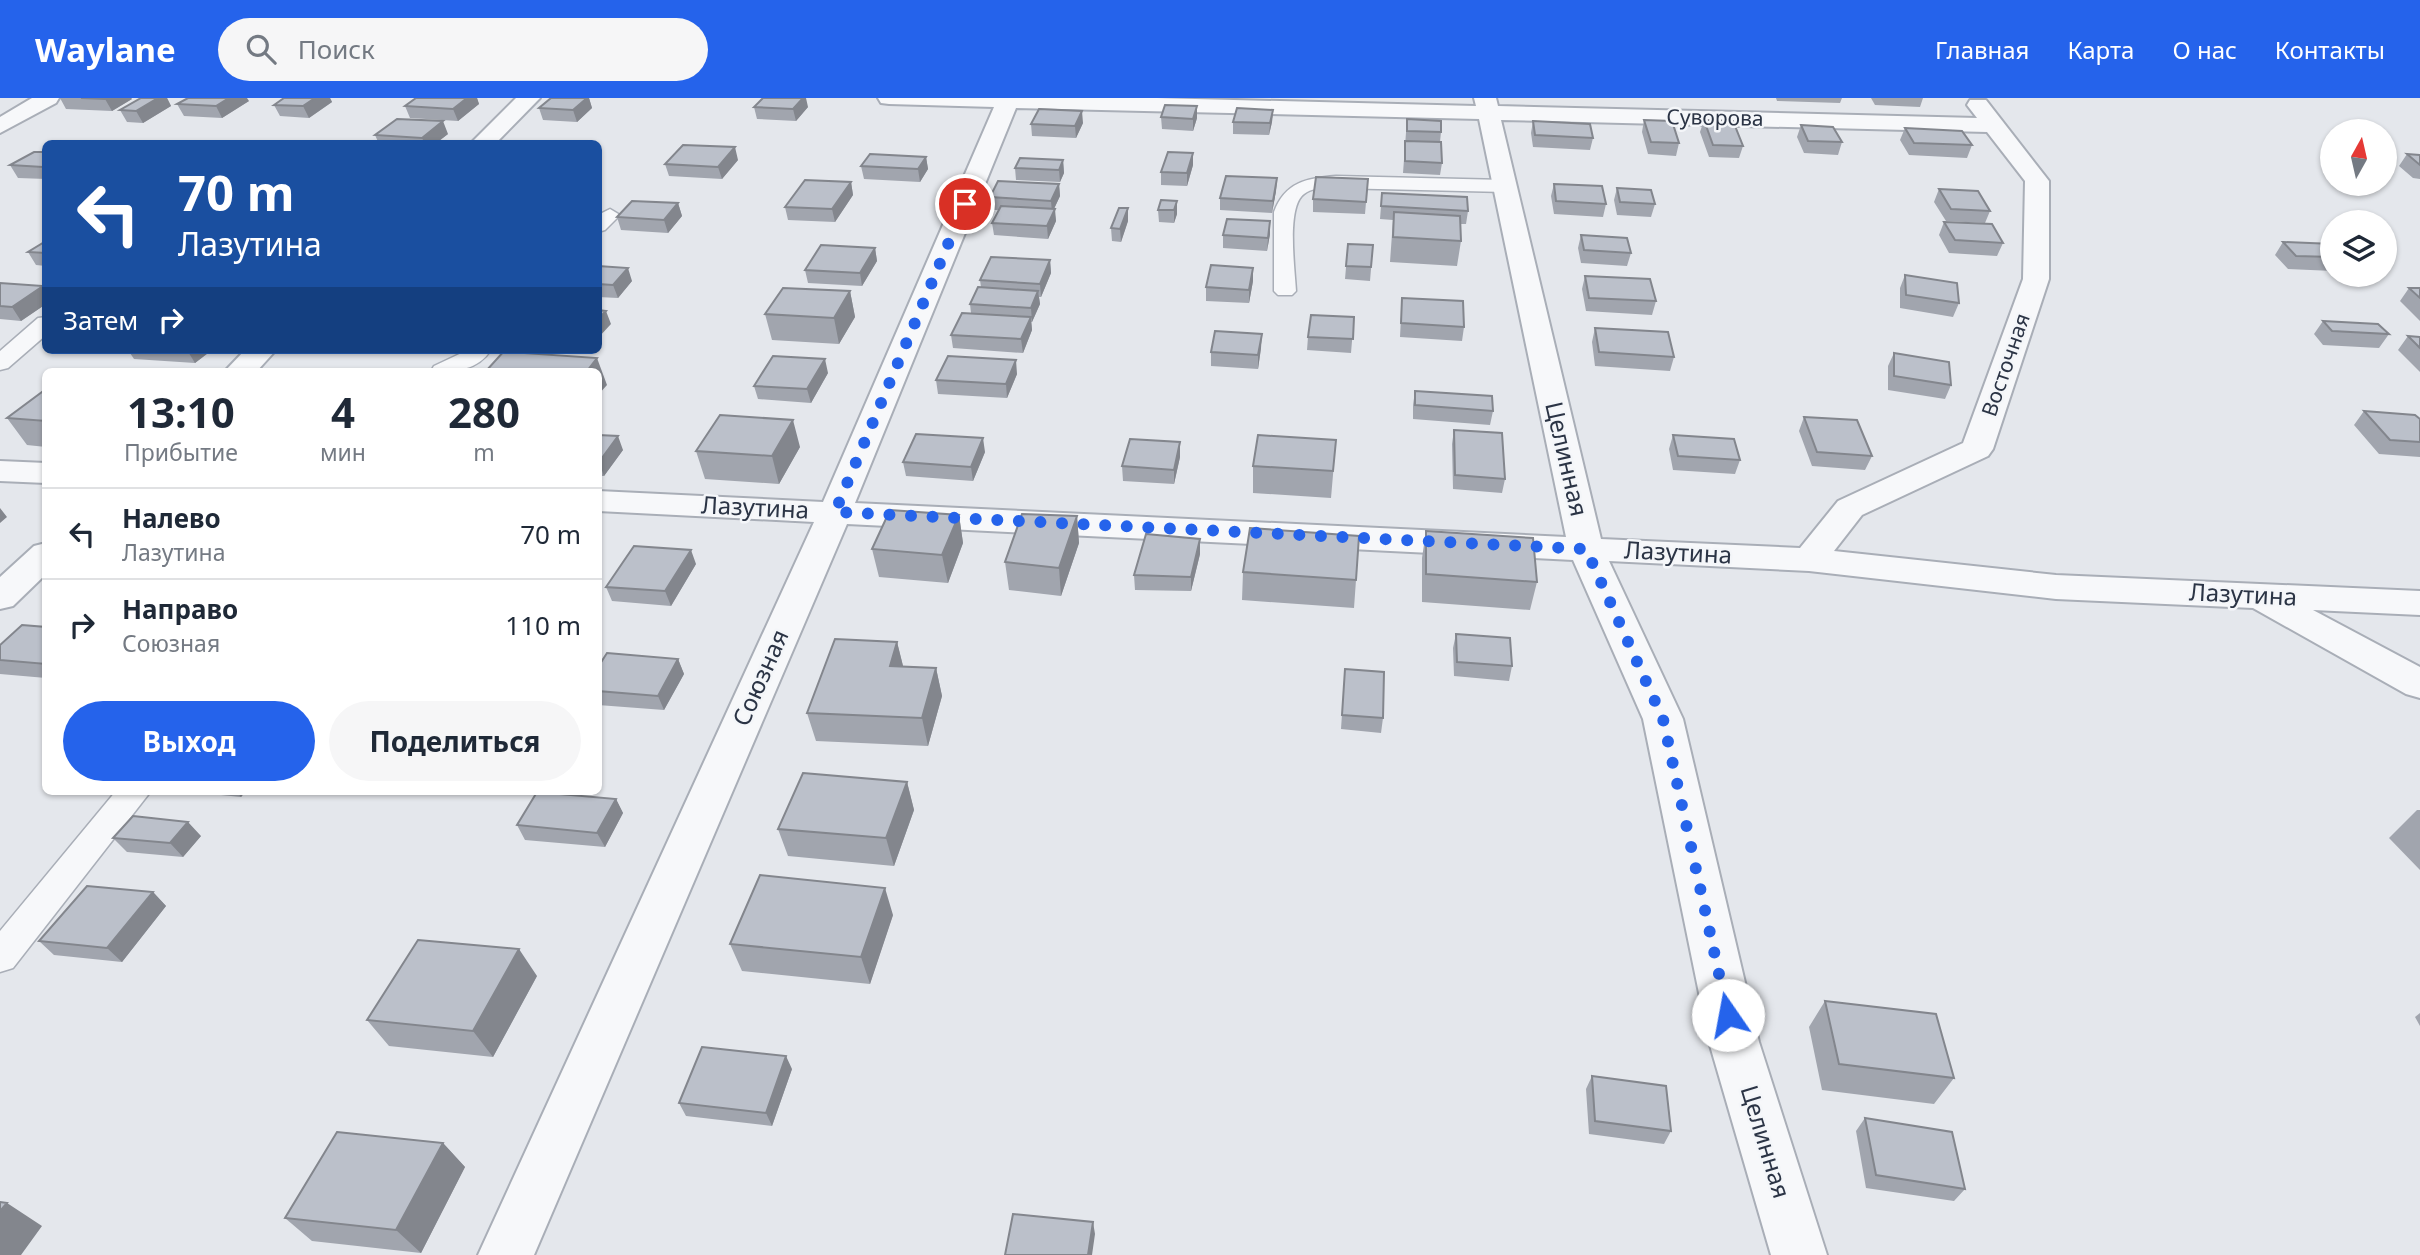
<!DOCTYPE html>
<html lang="ru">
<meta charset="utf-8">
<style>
body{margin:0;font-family:"Noto Sans",sans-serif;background:#f6f6f7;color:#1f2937;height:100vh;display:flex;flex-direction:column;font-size:26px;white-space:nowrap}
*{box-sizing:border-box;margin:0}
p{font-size:23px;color:#747a83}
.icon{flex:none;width:38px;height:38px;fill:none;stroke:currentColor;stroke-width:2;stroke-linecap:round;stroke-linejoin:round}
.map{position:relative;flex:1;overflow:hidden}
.panel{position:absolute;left:42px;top:270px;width:560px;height:427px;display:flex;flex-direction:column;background:#fff;border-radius:10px;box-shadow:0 2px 5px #0004}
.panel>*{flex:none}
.banner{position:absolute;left:42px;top:42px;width:560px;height:214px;border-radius:10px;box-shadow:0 2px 5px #0004;background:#1a4fa0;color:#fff;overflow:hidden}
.needle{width:46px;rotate:8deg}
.controls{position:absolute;left:2320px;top:21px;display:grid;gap:14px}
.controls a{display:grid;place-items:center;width:77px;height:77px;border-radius:50%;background:#fff;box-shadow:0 2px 5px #0004;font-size:35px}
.pin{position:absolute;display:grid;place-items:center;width:60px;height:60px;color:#fff;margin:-30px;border:4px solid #fff;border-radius:50%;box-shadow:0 2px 7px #0007}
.me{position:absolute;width:77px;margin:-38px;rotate:348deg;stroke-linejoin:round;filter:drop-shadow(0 0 5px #0008)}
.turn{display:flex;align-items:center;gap:24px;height:147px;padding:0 21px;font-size:32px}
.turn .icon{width:91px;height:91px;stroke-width:2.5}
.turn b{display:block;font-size:49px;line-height:60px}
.then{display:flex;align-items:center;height:66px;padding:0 21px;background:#0003;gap:14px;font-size:26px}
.eta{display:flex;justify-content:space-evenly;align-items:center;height:119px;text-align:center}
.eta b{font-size:42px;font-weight:700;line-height:49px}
.action{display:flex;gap:14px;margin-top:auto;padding:14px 21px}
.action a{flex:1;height:80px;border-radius:42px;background:#2563eb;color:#fff;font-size:28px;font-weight:700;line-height:80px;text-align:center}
.action a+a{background:#f6f6f7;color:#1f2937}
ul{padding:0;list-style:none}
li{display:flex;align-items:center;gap:21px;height:91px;padding:0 21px;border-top:2px solid #e0e1e3}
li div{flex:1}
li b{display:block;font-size:26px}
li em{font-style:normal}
header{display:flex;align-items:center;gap:42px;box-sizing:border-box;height:98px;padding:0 35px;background:#2563eb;color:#fff}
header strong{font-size:33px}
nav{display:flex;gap:38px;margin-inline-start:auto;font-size:24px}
.search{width:490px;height:63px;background:#f6f6f7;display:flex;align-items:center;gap:18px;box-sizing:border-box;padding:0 24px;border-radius:38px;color:#747a83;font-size:26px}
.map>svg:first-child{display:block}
</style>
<header>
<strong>Waylane</strong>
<div class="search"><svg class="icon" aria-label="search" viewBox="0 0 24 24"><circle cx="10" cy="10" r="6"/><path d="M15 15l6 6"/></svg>Поиск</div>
<nav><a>Главная</a><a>Карта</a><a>О нас</a><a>Контакты</a></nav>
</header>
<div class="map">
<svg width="2420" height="1157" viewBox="0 0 2420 1157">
<rect width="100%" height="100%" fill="#e4e7ec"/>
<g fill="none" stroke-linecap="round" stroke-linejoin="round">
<defs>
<path id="service" d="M1336,78L1505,82L1514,88L1505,94L1336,90C1326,90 1313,89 1304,96C1286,109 1295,172 1296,193L1292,197H1278L1274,193V114C1285,84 1307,80 1336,78Z
M610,111L620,117L605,132L598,134V117Z
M46,219V237L8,270L0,272V253L38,220Z
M468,252H491C476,274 455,273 431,273L434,268Z
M116,693H151L13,870L0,874V833Z"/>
<path id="minor" d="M32,0H59L56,5L0,35V19Z
M516,0H540L495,46H470Z
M878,0H1157L1476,8L1474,0H1496L1498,8L1977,20L1967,7L1970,2H1986L2049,83V181L1993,351L1988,358L1862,417L1834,453L2056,477L2420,493V517L2313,512L2420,569V600L2406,596L2253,510L2056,501L1809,473L1609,463L1683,621L1759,944L1827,1157H1771L1709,944L1643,621L1573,462L847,426L534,1157H478L814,424L598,413V393L823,404L994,9L889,6L881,5ZM1016,10L1479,21L1566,439L855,405ZM1501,22L1987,34L2025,83L2023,181L1963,345L1838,403L1800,450L1601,441Z
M245,252H276L257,273H225Z
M0,363L46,365V385L0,383Z
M46,445V476L13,508L0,511V479L34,448Z"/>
</defs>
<use href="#service" stroke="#a9aeb7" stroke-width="3"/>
<use href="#minor" stroke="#a9aeb7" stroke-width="4"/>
<use href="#service" fill="#f7f8fa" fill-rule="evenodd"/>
<use href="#minor" fill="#f7f8fa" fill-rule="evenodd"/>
</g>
<path fill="#a1a5ae" d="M60,0H131L132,1L112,13L66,11Z
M141,0H167L171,8L143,25L127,24L120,12Z
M284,0H330L332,4L309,20L280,18L274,7Z
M416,0H477L479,6L458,23L410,20L405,8Z
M551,0H589L592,10L577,24L543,22L539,10Z
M1776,0H1842L1840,5L1777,3Z
M1871,0H1923L1920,9L1875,7Z
M249,3L222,20L184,18L177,6Z
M754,9H808L796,23L757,21Z
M1273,12L1272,24L1269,37L1233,36V24Z
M1161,19L1197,20L1193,33L1162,31Z
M1407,21L1441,34L1440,44L1442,65L1440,77L1403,75Z
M1644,22L1679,45L1676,58L1648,56L1642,34Z
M1704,22L1743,48L1739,60L1709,59L1700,34Z
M1533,23L1593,40L1590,52L1533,49L1531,35Z
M1083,25L1076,40L1032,38L1031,26Z
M1801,27L1842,44L1838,57L1804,55L1797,39Z
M1905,30L1972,47L1967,60L1909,57L1900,42Z
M448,36L435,46H379L375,37Z
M46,54V81L18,80L10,67Z
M1193,55V67L1187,88L1161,87V74Z
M2407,56L2420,57V81L2413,80L2399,68Z
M926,59L928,71L920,84L864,81L861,68Z
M738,62L722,81L669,78L665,66Z
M1063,62L1064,75L1060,84L1016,82L1015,70Z
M1277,80L1276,93L1272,115L1220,112V100Z
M1368,81L1365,116L1313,114V101Z
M851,84L853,97L835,124L788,122L785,109Z
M1059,86L1060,98L1054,111L1056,123L1048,141L994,137L992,125L998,112H992L990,99Z
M1554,86L1606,106L1603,119L1554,116L1551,98Z
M1617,90L1655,106L1651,119L1617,117L1614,102Z
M1939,91L1990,113L1985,125L1946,123L1934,104Z
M1382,95L1468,113L1466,126H1460L1461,143L1457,168L1390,164L1393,122L1380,121Z
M1177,103V116L1174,125L1159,124L1158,112Z
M678,105L682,118L668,135L621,132L617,119Z
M1128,110V123L1121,144L1112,143L1111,130Z
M1944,124L2003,145L1997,158L1949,155L1939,137Z
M1270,136L1267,153L1223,150V137Z
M1581,137L1631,155L1627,168L1581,165L1578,150Z
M46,143V168L36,167L28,154Z
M2283,144L2333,146V173L2288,171L2275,157Z
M1348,146L1373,147L1370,183L1345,181Z
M875,150L877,163L862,188L808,185L805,172Z
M1050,162L1051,175L1041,199H1039L1040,206L1032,224H1031L1032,232L1023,255L953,250L951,237L971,215L970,206L981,189L980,182Z
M598,168L632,183L618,200L598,199Z
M1905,177L1959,205L1953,219L1900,210V190Z
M1585,178L1656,203L1652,217L1586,213L1582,191Z
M1253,183L1249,205L1206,203V189Z
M0,185L46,192V206L21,223L0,221Z
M2409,190H2420V223L2400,203Z
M850,193L855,219L839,246L772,242L765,216Z
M1402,200L1464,229L1462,243L1400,239Z
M1354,219L1351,255L1307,252L1308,239Z
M2323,223L2389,236L2379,250L2323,247L2314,236Z
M1595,230L1674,259L1670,273L1595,268L1592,244Z
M2408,238L2420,239V274L2398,252Z
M1261,250L1258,271L1211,268V254Z
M128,252H212L195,265L134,261Z
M1894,255L1951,287L1945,301L1888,292V268Z
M828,275L811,305L758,301L754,288Z
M1017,276L1007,300L938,296L936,282Z
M46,291V349L27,347L7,320Z
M1415,293L1493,313L1490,327L1413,321V307Z
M2364,313L2420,321V359L2379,356L2354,327Z
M1804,319L1872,358L1865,372L1812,368L1799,333Z
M1454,332L1505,381L1502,395L1453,391L1452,346Z
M598,337L623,352L604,378H598Z
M1673,337L1740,362L1735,376L1673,372L1669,351Z
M1336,342L1331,400L1253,395V368Z
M1180,344V359L1174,386L1123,383L1122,368Z
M800,349L779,386L705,381L696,353Z
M985,354L973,383L906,378L903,364Z
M959,417L963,445L948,485L879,479L872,451Z
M1077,418L1079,445L1061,498L1009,492L1005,464Z
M1426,433L1537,484L1530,512L1422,504V460Z
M1200,441V456L1191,493L1135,492L1134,477Z
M696,466L671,508L612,503L606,489Z
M1243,474L1356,482L1354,510L1242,502Z
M46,529V580L0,576V547Z
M1456,536L1512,568L1509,583L1454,578L1453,550Z
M897,544L903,568L936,570L942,598L928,648L816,643L807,615Z
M678,561L684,576L664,612L598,607V569Z
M1345,571L1383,620L1381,635L1341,631Z
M907,684L914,712L894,768L788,758L778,731Z
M181,693H246L241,699Z
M616,701L623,715L605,749L525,742L517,727Z
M2417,712H2420V772L2389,740Z
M201,738L183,759L127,754L113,740Z
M153,794L166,808L122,864L54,857L39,843Z
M893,817L870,886L742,873L730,846Z
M537,878L493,959L389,948L367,922Z
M1825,903L1954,980L1934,1006L1822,992L1809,929Z
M2420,915V928L2415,919Z
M792,971L772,1028L686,1018L679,1005Z
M1592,978L1671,1033L1664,1046L1589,1036L1586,991Z
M1865,1020L1965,1091L1954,1103L1866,1090L1856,1033Z
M443,1045L465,1069L421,1155L312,1143L285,1120Z"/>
<path fill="#83868d" d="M107,0H131L132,1L112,13L105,1Z
M158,0H167L171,8L143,25L136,13Z
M229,0H247L249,3L222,20L216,8Z
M315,0H330L332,4L309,20L303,8Z
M467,0H477L479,6L458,23L453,11Z
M587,0H589L592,10L577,24L573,12Z
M803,0H806L808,9L796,23L793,11Z
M1197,8V20L1193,33V21Z
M1273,12L1272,24L1269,37L1270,25Z
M1082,13L1083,25L1076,40L1075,28Z
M443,23L448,36L435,46H425L422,40Z
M735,49L738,62L722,81L718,69Z
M1193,55V67L1187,88V75Z
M926,59L928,71L920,84L918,71Z
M1063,62L1064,75L1060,84L1059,72Z
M1277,80L1276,93L1272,115L1273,103Z
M851,84L853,97L835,124L832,111Z
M1059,86L1060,98L1052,115L1051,103Z
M1177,103V116L1174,125V112Z
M678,105L682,118L668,135L664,122Z
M1128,110V123L1121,144L1120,131Z
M1055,111L1056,123L1048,141L1047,128Z
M1270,123V136L1267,153L1268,140Z
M875,150L877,163L862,188L860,175Z
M1050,162L1051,175L1041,199L1040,186Z
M628,170L632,183L618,200L613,187Z
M1253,170V183L1249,205V192Z
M43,188L46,192V206L21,223L12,209Z
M850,193L855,219L839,246L834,220Z
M1038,193L1040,206L1032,224L1031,210Z
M606,213L611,226L598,240V221Z
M1031,219L1032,232L1023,255L1021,241Z
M1262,236L1261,250L1258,271V257Z
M187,252H212L195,265Z
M526,252H536L543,271L523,255Z
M597,260L607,287L598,297V273H587Z
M825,261L828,275L811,305L807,291Z
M1016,262L1017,276L1007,300L1006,286Z
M793,322L800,349L779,386L772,358Z
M618,338L623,352L604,378L599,364Z
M983,340L985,354L973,383L971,369Z
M1180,344V359L1174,386V372Z
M0,410L7,419L0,425Z
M959,417L963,445L948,485L942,457Z
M1077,418L1079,445L1061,498L1059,470Z
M1200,441V456L1191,493V479Z
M691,452L696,466L671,508L665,493Z
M897,544L904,572L890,568Z
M678,561L684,576L664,612L658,598Z
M936,570L942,598L928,648L922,620Z
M907,684L914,712L894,768L886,740Z
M236,693H246L241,699Z
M616,701L623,715L605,749L597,735Z
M188,724L201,738L183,759L170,745Z
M885,790L893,817L870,886L861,859Z
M153,794L166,808L122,864L107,850Z
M519,851L537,878L493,959L473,933Z
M786,958L792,971L772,1028L766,1015Z
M443,1045L465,1069L421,1155L396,1132Z
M7,1105L42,1128L21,1157H0V1113Z
M1093,1124L1095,1136L1092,1157H1088Z"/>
<path fill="#bbc0ca" stroke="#83868d" stroke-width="2" d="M81,0H107L105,1Z
M141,0H158L136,13L120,12Z
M188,0H229L216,8L177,6Z
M284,0H315L303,8L274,7Z
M416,0H467L453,11L405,8Z
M551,0H587L573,12L539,10Z
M763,0H803L793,11L754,9Z
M1165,7L1197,8L1193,21L1161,19Z
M1237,10L1273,12L1270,25L1233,24Z
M1039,11L1082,13L1075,28L1031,26Z
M397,21L443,23L422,40L375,37Z
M1407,21L1441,23V34L1407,33Z
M1644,22L1672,23L1679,45L1651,44Z
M1704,22L1733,23L1743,48L1713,47Z
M1533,23L1590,26L1593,40L1535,37Z
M1801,27L1833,29L1842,44L1808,43Z
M1905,30L1962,33L1972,47L1914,45Z
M511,43L557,46H508Z
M1405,43L1441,44L1442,65L1405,63Z
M683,47L735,49L718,69L665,66Z
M34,54H46V68L43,69L10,67Z
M1168,54L1193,55L1187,75L1161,74Z
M870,56L926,59L918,71L861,68Z
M2407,56L2420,57V67Z
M1020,60L1063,62L1059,72L1015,70Z
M1226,78L1277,80L1273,103L1220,100Z
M1316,79L1368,81L1366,104L1313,101Z
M805,82L851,84L832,111L785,109Z
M998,83L1059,86L1051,103L990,99Z
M1554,86L1602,88L1606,106L1556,103Z
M1617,90L1651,92L1655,106L1620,104Z
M1939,91L1978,93L1990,113L1951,111Z
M1382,95L1467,99L1468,113L1381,108Z
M1161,102L1177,103L1174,112H1158Z
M632,103L678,105L664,122L617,119Z
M1001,108L1055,111L1047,128L992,125Z
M1119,110H1128L1120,131L1111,130Z
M1394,114L1460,118L1461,143L1393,139Z
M1227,121L1270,123L1268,140L1223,137Z
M1944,124L1992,126L2003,145L1955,142Z
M1581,137L1627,140L1631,155L1584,152Z
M46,143V155L28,154Z
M2283,144L2333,146V159L2296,158Z
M1348,146L1373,147L1371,169L1346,168Z
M821,147L875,150L860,175L805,172Z
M991,159L1050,162L1040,186L980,182Z
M1211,167L1253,170L1249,192L1206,189Z
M598,168L628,170L613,187L598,186Z
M1905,177L1957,185L1959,205L1906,197Z
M1585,178L1650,181L1656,203L1589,200Z
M0,185L43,188L12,209L0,208Z
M978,189L1038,193L1031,210L970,206Z
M783,190L850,193L834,220L765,216Z
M2409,190H2420V200Z
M1402,200L1463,203L1464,229L1401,225Z
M598,212L606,213L598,221Z
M962,215L1031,219L1021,241L951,237Z
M1311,217L1354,219L1353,241L1308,239Z
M2323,223L2378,226L2389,236L2332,233Z
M1595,230L1668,234L1674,259L1599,254Z
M1215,233L1262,236L1258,257L1211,254Z
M2408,238L2420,239V250Z
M505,252H526L523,255L597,260L587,273H486Z
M1894,255L1949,264L1951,287L1894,278Z
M773,258L825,261L807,291L754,288Z
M948,258L1016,262L1006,286L936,282Z
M46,291V323L7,320Z
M1415,293L1492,298L1493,313L1415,307Z
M2364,313L2415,317L2420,321V344L2390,342Z
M720,317L793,322L772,358L696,353Z
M1804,319L1857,322L1872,358L1817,354Z
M1454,332L1502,335L1505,381L1455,377Z
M916,336L983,340L971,369L903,364Z
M598,337L618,338L599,364H598Z
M1258,337L1336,342L1333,373L1253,368Z
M1673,337L1734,341L1740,362L1678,358Z
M1130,341L1180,344L1174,372L1122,368Z
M890,412L959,417L942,457L872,451Z
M1022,416L1077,418L1059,470L1005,464Z
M1250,430L1359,438L1356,482L1243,474Z
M1426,433L1533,440L1537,484L1426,476Z
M1146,436L1200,441L1191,479L1134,477Z
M634,448L691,452L665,493L606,489Z
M22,527L46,529V566L0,562V547Z
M1456,536L1510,540L1512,568L1457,564Z
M835,541L897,544L890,568L936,570L922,620L807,615Z
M607,555L678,561L658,598L598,593V569Z
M1345,571L1384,574L1383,620L1342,617Z
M803,675L907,684L886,740L778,731Z
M537,694L616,701L597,735L517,727Z
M133,718L188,724L170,745L113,740Z
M760,777L885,790L861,859L730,846Z
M87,788L153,794L107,850L39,843Z
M418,842L519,851L473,933L367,922Z
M1825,903L1936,916L1954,980L1839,966Z
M702,949L786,958L766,1015L679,1005Z
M1592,978L1666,988L1671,1033L1595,1023Z
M1865,1020L1952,1034L1965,1091L1876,1077Z
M337,1034L443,1045L396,1132L285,1120Z
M0,1104L7,1105L0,1113Z
M1013,1116L1093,1124L1088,1157H1005Z"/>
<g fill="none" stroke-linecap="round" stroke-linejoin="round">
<path stroke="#2563eb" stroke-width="12" stroke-dasharray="0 21.6" d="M965,106L835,414L1586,451L1663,621L1728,917"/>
</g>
<g text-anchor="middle" stroke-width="5" stroke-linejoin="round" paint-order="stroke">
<g font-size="21" fill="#2b3445" stroke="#f4f6f9">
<text transform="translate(1715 20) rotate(1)" y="7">Суворова</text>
<text transform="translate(2006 267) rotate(-71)" y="7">Восточная</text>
</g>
<g font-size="24" fill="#2b3445" stroke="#f4f6f9">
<text transform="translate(1566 361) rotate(77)" y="8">Целинная</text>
<text transform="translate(755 410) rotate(3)" y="8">Лазутина</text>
<text transform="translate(1678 455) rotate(3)" y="8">Лазутина</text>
<text transform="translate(2243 497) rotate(3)" y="8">Лазутина</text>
<text transform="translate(761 580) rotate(-66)" y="8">Союзная</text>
<text transform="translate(1765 1044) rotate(73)" y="8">Целинная</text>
</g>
</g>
</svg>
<div class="controls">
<a><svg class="needle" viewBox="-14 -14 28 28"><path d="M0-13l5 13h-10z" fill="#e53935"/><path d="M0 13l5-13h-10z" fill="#747a83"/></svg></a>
<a><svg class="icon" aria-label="layers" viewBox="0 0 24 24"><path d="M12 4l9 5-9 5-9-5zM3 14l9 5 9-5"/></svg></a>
</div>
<div class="pin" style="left:965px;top:106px;background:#d93025"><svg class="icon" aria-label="arrive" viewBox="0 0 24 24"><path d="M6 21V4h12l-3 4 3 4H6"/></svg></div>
<svg class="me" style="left:1728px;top:917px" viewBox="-20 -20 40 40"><circle r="19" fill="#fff"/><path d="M0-13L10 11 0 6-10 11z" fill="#2563eb"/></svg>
<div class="banner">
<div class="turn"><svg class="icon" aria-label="left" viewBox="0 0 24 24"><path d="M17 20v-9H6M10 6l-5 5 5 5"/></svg><div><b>70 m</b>Лазутина</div></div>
<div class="then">Затем<svg class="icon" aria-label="right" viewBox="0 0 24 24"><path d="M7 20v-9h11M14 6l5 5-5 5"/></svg></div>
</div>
<section class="panel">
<div class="eta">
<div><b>13:10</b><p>Прибытие</p></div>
<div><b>4</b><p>мин</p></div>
<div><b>280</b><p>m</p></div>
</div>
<ul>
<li><svg class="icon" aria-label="left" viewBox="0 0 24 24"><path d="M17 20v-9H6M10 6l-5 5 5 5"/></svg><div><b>Налево</b><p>Лазутина</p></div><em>70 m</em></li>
<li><svg class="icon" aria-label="right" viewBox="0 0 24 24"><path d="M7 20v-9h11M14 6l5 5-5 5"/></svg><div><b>Направо</b><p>Союзная</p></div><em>110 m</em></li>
</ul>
<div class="action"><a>Выход</a><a>Поделиться</a></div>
</section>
</div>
